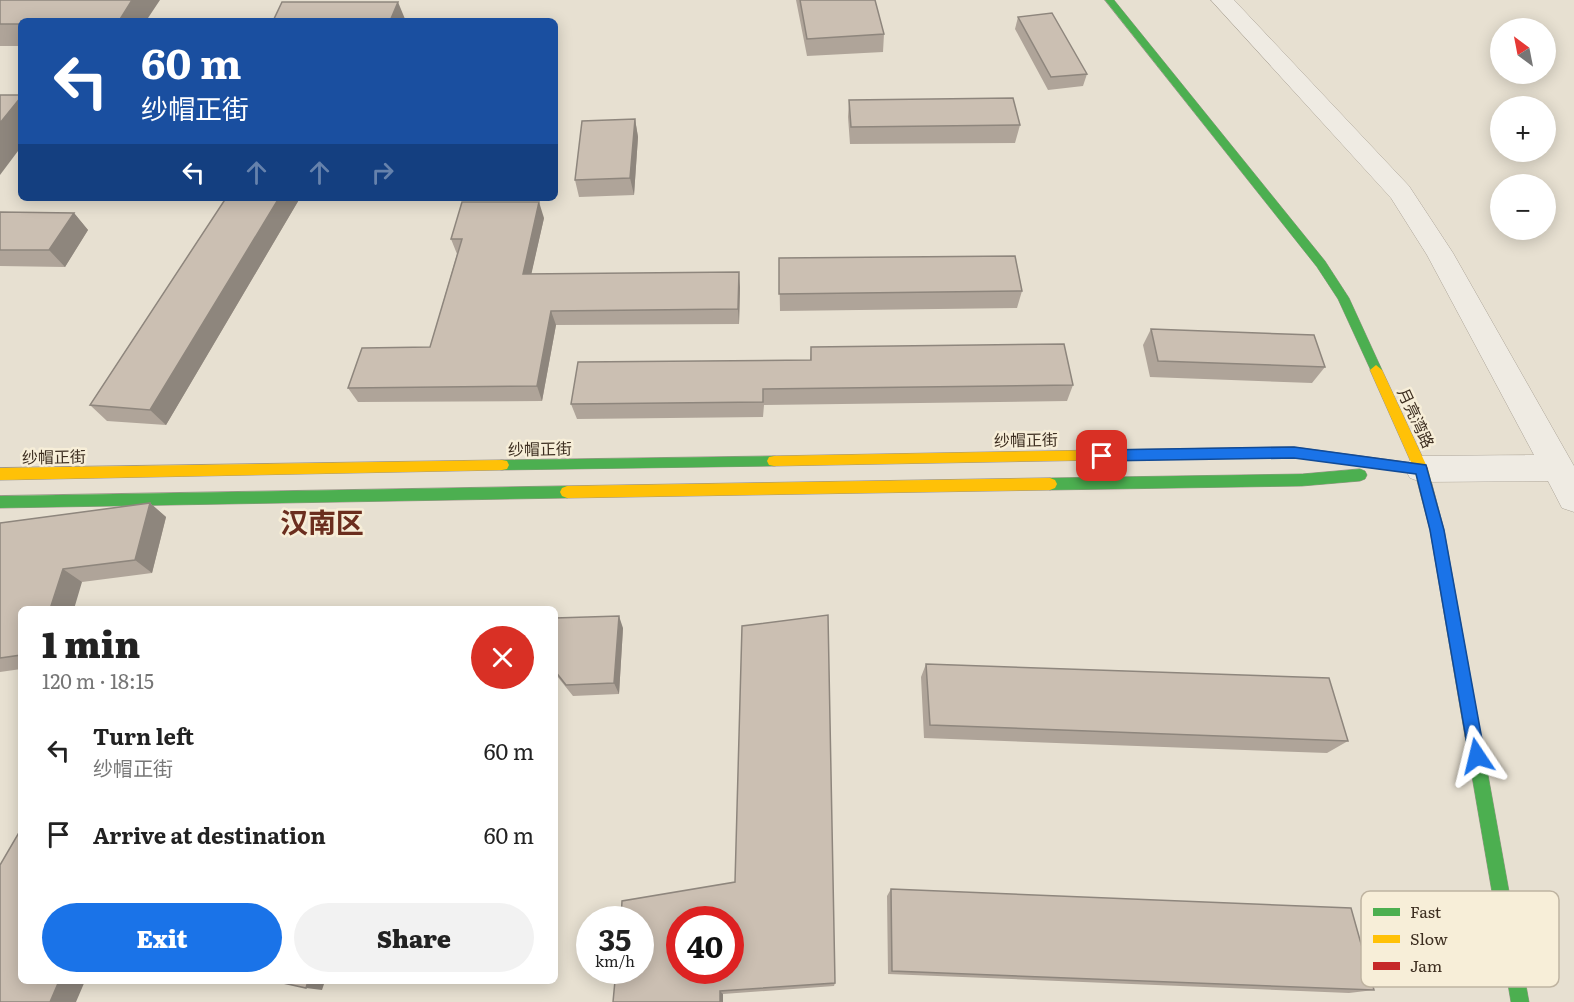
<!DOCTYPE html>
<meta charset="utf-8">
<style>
body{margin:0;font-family:Literata,"Noto Sans SC",serif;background:#f2f2f2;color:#222;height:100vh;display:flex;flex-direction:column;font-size:22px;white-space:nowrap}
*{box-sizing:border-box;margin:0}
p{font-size:20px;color:#767676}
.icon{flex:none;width:33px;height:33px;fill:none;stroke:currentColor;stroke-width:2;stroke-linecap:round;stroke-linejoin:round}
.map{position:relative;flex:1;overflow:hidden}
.details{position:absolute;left:18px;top:606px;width:540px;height:378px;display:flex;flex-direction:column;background:#fff;border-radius:9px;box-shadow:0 3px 15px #0003}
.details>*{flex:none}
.hud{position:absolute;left:18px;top:18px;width:540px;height:183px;border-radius:9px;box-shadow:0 3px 15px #0003;background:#1a4fa0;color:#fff;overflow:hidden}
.needle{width:39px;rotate:328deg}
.buttons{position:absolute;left:1490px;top:18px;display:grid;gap:12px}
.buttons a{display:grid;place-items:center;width:66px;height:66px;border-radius:50%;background:#fff;box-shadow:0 3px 15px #0003;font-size:30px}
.speed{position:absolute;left:576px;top:906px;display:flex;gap:12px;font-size:30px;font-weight:700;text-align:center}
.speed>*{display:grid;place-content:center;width:78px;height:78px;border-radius:50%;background:#fff;box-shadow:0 3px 15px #0003;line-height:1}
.speed small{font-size:15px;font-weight:400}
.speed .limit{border:9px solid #d22;background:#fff;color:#111}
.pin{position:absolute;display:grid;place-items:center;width:51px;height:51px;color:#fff;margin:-26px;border-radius:12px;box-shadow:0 3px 9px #0006}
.me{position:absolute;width:66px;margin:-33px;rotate:350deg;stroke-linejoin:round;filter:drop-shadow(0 0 4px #0008)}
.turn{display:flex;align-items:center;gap:21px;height:126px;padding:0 24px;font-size:27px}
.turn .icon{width:78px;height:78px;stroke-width:2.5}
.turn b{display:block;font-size:42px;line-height:51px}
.lanes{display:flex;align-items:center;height:57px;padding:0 24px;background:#0003;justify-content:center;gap:30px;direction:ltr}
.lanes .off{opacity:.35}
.round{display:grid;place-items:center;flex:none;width:63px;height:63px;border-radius:32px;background:#f2f2f2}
.summary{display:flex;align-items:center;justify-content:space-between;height:102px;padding:0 24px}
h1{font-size:36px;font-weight:800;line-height:45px}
.button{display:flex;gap:12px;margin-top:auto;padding:12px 24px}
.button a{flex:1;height:69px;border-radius:36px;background:#1a73e8;color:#fff;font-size:24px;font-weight:800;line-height:69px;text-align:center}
.button a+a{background:#f2f2f2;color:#222}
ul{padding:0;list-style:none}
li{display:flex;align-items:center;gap:18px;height:84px;padding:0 24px}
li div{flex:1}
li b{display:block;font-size:22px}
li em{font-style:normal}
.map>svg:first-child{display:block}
</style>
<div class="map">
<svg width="1574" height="1002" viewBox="0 0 1574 1002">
<rect width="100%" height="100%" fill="#e7e0d1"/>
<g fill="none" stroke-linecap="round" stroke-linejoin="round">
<defs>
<path id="street" d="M1211,0H1234L1409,186L1453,253L1570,459L1574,466V512L1562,508L1548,481L1421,482L1410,478L1405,469L1410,460L1421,456L1534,455L1427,255L1391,198Z"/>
<path id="fast" d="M1105,0H1114L1325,261L1349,298L1382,370L1380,373H1372L1338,299L1317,267Z
M774,456L779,457L781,461L779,465L774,466L502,470L497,469L495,465L497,461L502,460Z
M1360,469L1365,471L1367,475L1365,479L1360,481L1302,486L1050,490L1045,488L1043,484L1045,480L1050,478L1302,474Z
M567,486L572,488L574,492L572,496L567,498L0,508V496Z
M1473,728L1479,730L1481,736L1529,1002H1511L1465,736L1467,730Z"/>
<path id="slow" d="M1376,365L1382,370L1428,469L1444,530L1481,736L1479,742L1473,744L1467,742L1465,736L1430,530L1414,469L1370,370Z
M1103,450L1108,451L1110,455L1108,459L1103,460L774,466L769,465L767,461L769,457L774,456Z
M502,460L507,461L509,465L507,469L502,470L0,480V468Z
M1050,478L1055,480L1057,484L1055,488L1050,490L567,498L562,496L560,492L562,488L567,486Z"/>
<path id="jam" d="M1294,447L1421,464L1426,465L1428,469L1426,473L1421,474L1294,457L1103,460L1098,459L1096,455L1098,451L1103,450Z"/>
</defs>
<use href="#street" stroke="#ada599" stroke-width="1"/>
<use href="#fast" stroke="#9c958a" stroke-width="1"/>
<use href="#slow" stroke="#9c958a" stroke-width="1"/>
<use href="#jam" stroke="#9c958a" stroke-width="1"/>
<use href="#street" fill="#efebe3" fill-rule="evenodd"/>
<use href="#fast" fill="#4caf50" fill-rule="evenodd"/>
<use href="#slow" fill="#ffc107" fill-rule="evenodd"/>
<use href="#jam" fill="#c62828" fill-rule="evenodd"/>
</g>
<path fill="#afa499" d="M0,0L21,21V46H0Z
M796,0H875L884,34L883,52L807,56Z
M1018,17L1087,74L1083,86L1048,90L1015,29Z
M849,100L1020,125L1015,143L850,144L848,117Z
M635,119L638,137L634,195L579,197L575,180Z
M226,198H300L166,425L107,421L90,405Z
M0,212L74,213L88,230L65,267L0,266Z
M544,218L531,274L740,287L739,324L556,325L542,401L358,402L348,388L430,347L457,254L451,239Z
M779,258L1022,291L1017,308L780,311Z
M1151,329L1325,367L1312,383L1150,377L1143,345Z
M811,347L1073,385L1067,401L764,405L763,417L577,419L571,404L810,360Z
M150,503L166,517L152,573L82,582L21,609V669L0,672V523Z
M555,618L623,628L619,694L573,696L557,676H555Z
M926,664L1348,741L1327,753L924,738L921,677Z
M735,882L835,983L834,986L723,994V1002H613Z
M891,889L1374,990L1349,993L888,974L887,896Z"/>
<path fill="#8e867d" d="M132,0H160L146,21H119Z
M398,2L405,19L404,21H390Z
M21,97V147L0,175V123Z
M635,119L638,137L634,195L630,178Z
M279,198H300L166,425L150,410Z
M539,202L544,218L528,289L523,274Z
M74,213L88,230L65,267L49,250Z
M739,272L740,287L739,324L738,309Z
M551,311L556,325L542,401L537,386Z
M150,503L166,517L152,573L135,560Z
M63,569L82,582L74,609H50Z
M619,616L623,628L619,694L614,683Z
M59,981H85L76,1002H50Z
M308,981H325L322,990L306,988Z
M720,991L723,994V1002H720Z"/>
<path fill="#cbbfb2" stroke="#8e867d" stroke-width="1.5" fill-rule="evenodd" d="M0,0H132L119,21H21V24H0Z
M800,0H875L884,34L807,39Z
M282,2H398L390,21H273Z
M1052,13L1087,74L1051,77L1018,17Z
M0,95H21V97L0,123Z
M1013,98L1020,125L851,127L849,100Z
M635,119L630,178L575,180L582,121Z
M226,198H279L150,410L90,405Z
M462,202H539L523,274L739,272L738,309L551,311L537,386L348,388L362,348L430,347L462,239H451Z
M0,212L74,213L49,250H0Z
M1015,256L1022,291L779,294V258Z
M1151,329L1314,335L1325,367L1158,361Z
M1064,344L1073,385L763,389V402L571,404L578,362L811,360V347Z
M150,503L135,560L63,569L50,609H21V655L0,658V523Z
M828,615L835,983L720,991V1002H613L616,970H640V920H621L622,901L735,882L742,626ZM680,920H730V970H680Z
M619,616L614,683L566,685L555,671V618Z
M926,664L1329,678L1348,741L930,725Z
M21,829V981H59L50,1002H0V865Z
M891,889L1351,908L1374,990L892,971Z
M274,981H308L306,988Z"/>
<path fill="#1a73e8" stroke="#114b97" stroke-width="1.5" d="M1294,447L1426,465L1444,530L1485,756L1482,762L1477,765L1471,762L1469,756L1430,530L1416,474L1294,458L1102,461L1095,456L1102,450Z"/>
<g text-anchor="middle" stroke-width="5" stroke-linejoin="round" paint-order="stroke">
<g font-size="16" fill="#3d2e20" stroke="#f7eed8">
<text transform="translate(1416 418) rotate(65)" y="6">月亮湾路</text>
<text transform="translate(1026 440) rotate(-1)" y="6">纱帽正街</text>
<text transform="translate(540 449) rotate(-1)" y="6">纱帽正街</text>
<text transform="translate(54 457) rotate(-1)" y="6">纱帽正街</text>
</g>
<g font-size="28" font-weight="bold" fill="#6b2e1e" stroke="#f7eed8">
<text x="322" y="533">汉南区</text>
</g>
</g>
<rect x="1361" y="891" width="198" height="96" rx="9" fill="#f7eed8" stroke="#bfb4a1" stroke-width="1.5"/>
<rect x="1373" y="908" width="27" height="8" fill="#4caf50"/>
<rect x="1373" y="935" width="27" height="8" fill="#ffc107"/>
<rect x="1373" y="962" width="27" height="8" fill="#c62828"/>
<g font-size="16" fill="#3d2e20">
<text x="1410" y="918">Fast</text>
<text x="1410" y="945">Slow</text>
<text x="1410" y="972">Jam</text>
</g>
</svg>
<div class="buttons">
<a><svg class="needle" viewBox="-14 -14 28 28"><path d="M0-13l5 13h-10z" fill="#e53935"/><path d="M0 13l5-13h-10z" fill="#767676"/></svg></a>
<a>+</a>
<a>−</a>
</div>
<div class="speed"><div>35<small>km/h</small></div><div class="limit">40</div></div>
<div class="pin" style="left:1102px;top:456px;background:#d93025"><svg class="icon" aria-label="arrive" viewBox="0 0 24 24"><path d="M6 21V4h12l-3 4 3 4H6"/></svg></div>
<svg class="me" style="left:1477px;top:756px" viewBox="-20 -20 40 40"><path d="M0-17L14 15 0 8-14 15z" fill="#1a73e8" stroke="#fff" stroke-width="4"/></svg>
<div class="hud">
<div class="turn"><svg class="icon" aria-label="left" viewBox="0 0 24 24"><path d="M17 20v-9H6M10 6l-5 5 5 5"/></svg><div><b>60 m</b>纱帽正街</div></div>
<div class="lanes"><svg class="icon" aria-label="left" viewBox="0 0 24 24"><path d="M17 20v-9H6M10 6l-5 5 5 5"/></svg><svg class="icon off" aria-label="ahead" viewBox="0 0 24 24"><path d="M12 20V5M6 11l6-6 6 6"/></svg><svg class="icon off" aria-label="ahead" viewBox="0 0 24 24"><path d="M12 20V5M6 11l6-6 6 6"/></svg><svg class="icon off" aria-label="right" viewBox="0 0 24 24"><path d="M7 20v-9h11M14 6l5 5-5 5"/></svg></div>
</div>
<section class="details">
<div class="summary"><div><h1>1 min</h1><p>120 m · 18:15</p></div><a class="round" style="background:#d93025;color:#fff"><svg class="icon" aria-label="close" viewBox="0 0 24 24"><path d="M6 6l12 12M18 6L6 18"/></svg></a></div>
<ul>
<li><svg class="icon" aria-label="left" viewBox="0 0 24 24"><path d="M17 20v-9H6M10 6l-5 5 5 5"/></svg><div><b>Turn left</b><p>纱帽正街</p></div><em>60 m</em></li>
<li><svg class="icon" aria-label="arrive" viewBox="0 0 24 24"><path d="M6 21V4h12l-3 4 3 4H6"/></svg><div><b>Arrive at destination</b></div><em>60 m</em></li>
</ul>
<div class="button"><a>Exit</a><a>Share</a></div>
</section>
</div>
